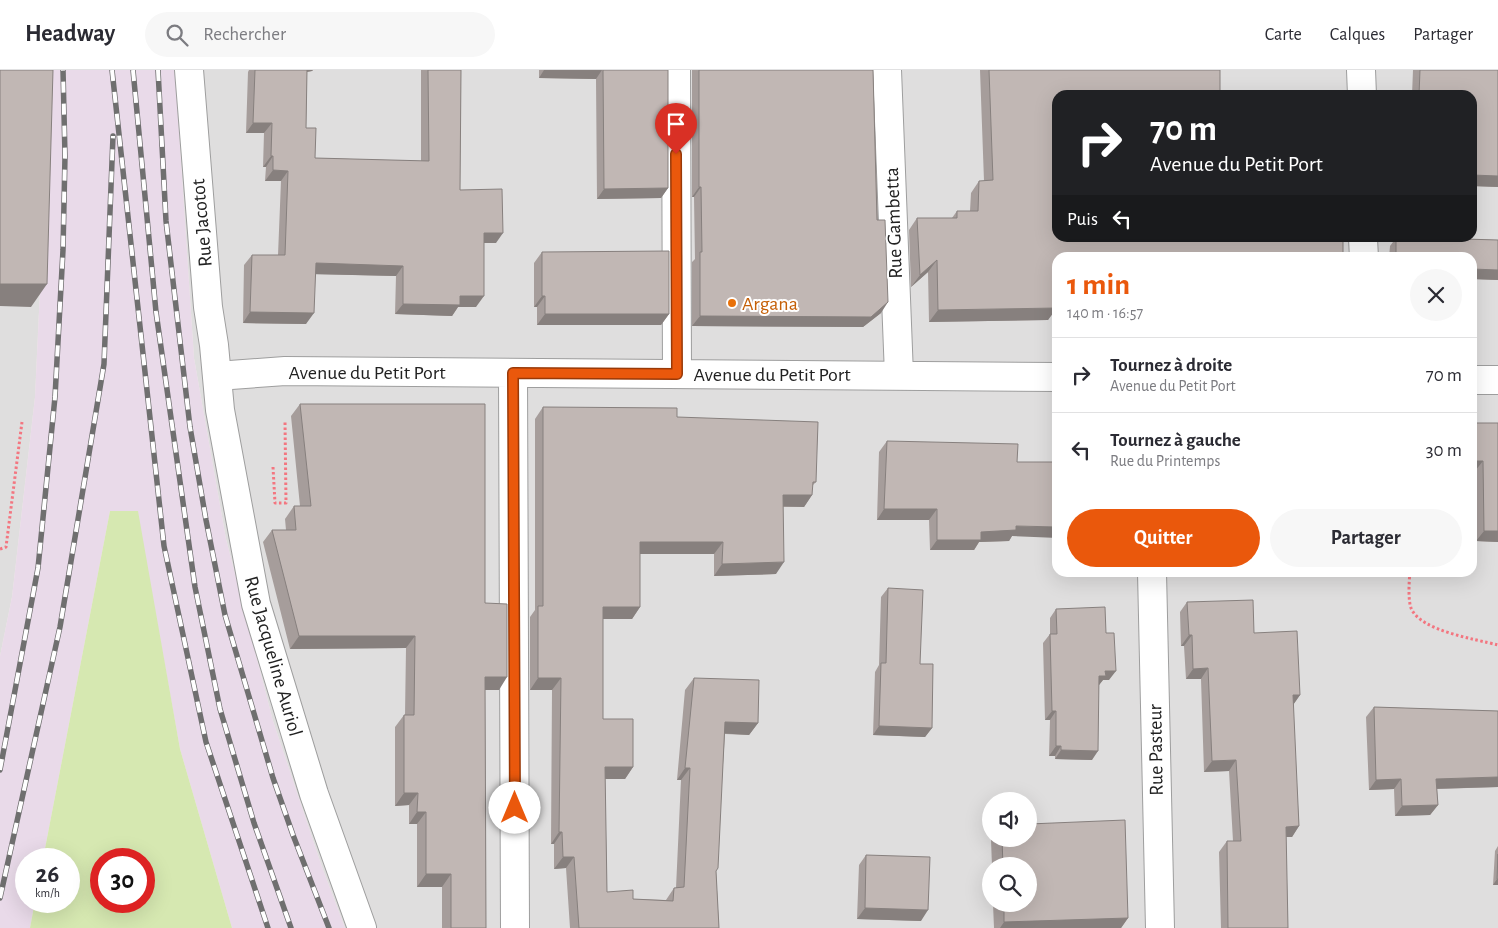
<!DOCTYPE html>
<html lang="fr">
<meta charset="utf-8">
<style>
body{margin:0;font-family:"Alegreya Sans",sans-serif;background:#f7f7f7;color:#2b2b33;height:100vh;display:flex;flex-direction:column;font-size:19px;white-space:nowrap}
*{box-sizing:border-box;margin:0}
p{font-size:16px;color:#7c7c81}
.icon{flex:none;width:28px;height:28px;fill:none;stroke:currentColor;stroke-width:2;stroke-linecap:round;stroke-linejoin:round}
.map{position:relative;flex:1;overflow:hidden}
.details{position:absolute;left:1052px;top:182px;width:425px;height:325px;display:flex;flex-direction:column;background:#fff;border-radius:15px;box-shadow:0 5px 20px #0002}
.details>*{flex:none}
.top-card{position:absolute;left:1052px;top:20px;width:425px;height:152px;border-radius:15px;box-shadow:0 5px 20px #0002;background:#202124;color:#fff;overflow:hidden}
.buttons{position:absolute;left:982px;top:722px;display:grid;gap:10px}
.buttons a{display:grid;place-items:center;width:55px;height:55px;border-radius:50%;background:#fff;box-shadow:0 5px 20px #0002;font-size:25px}
.speed{position:absolute;left:15px;top:778px;display:flex;gap:10px;font-size:25px;font-weight:700;text-align:center}
.speed>*{display:grid;place-content:center;width:65px;height:65px;border-radius:50%;background:#fff;box-shadow:0 5px 20px #0002;line-height:1}
.speed small{font-size:12px;font-weight:400}
.speed .limit{border:8px solid #d22;background:#fff;color:#111}
.pin{position:absolute;display:grid;place-items:center;width:42px;height:42px;color:#fff;margin:-51px -21px;border-radius:50% 50% 50% 0;rotate:-45deg;box-shadow:0 0 5px #0007}
.pin .icon{rotate:45deg}
.me{position:absolute;width:55px;margin:-28px;rotate:0deg;stroke-linejoin:round;filter:drop-shadow(0 0 4px #0008)}
.turn{display:flex;align-items:center;gap:18px;height:105px;padding:0 15px;font-size:22px}
.turn .icon{width:65px;height:65px;stroke-width:2.5}
.turn b{display:block;font-size:35px;line-height:42px}
.then{display:flex;align-items:center;height:48px;padding:0 15px;background:#0003;gap:10px;font-size:19px}
.round{display:grid;place-items:center;flex:none;width:52px;height:52px;border-radius:26px;background:#f7f7f7}
.headline{display:flex;align-items:center;justify-content:space-between;height:85px;padding:0 15px}
h1{font-size:30px;font-weight:700;line-height:38px;color:#ea580c}
.button{display:flex;gap:10px;margin-top:auto;padding:10px 15px}
.button a{flex:1;height:58px;border-radius:30px;background:#ea580c;color:#fff;font-size:20px;font-weight:700;line-height:58px;text-align:center}
.button a+a{background:#f7f7f7;color:#2b2b33}
ul{padding:0;list-style:none}
li{display:flex;align-items:center;gap:15px;height:75px;padding:0 15px;border-top:1px solid #e1e1e2}
li div{flex:1}
li b{display:block;font-size:19px}
li em{font-style:normal}
header{display:flex;align-items:center;gap:30px;box-sizing:border-box;height:70px;padding:0 25px;background:#fff;border-bottom:1px solid #e1e1e2}
header strong{font-size:24px}
nav{display:flex;gap:28px;margin-inline-start:auto;font-size:18px}
.search{width:350px;height:45px;background:#f7f7f7;display:flex;align-items:center;gap:12px;box-sizing:border-box;padding:0 18px;border-radius:28px;color:#7c7c81;font-size:19px}
.map>svg:first-child{display:block}
</style>
<header>
<strong>Headway</strong>
<div class="search"><svg class="icon" aria-label="search" viewBox="0 0 24 24"><circle cx="10" cy="10" r="6"/><path d="M15 15l6 6"/></svg>Rechercher</div>
<nav><a>Carte</a><a>Calques</a><a>Partager</a></nav>
</header>
<div class="map">
<svg width="1498" height="858" viewBox="0 0 1498 858">
<rect width="100%" height="100%" fill="#f1ece8"/>
<path fill="#dfdede" fill-rule="evenodd" d="M0,0L49,27L35,327L12,527L0,586Z
M175,0H1498V858H345L322,797L273,651L226,469L194,288ZM1058,25H1472V168H1058ZM1058,188H1472V502H1058ZM991,731H1029V769H991ZM991,796H1029V834H991Z"/>
<path fill="#e9dae9" d="M46,0H175L194,288L226,469L273,651L322,797L345,858H232L180,679L137,441H110L43,789H26V831H35L30,858H0V586L12,527L35,327L49,27Z"/>
<path fill="#d6e8b1" fill-rule="evenodd" d="M110,441H138L180,679L232,858H30L35,831H69V789H43ZM101,789H144V831H101Z"/>
<g fill="none" stroke-linecap="round" stroke-linejoin="round">
<defs>
<path id="minor" d="M189,0L208,237L214,275L220,340L256,534L314,724L362,858
M676,0L677,304
M887,0L899,305
M1361,0L1362,25
M1363,168L1364,188
M513,303L515,858
M217,306L285,301L1058,307
M1472,310H1498
M1152,502L1160,858"/>
</defs>
<use href="#minor" stroke="#9e9e9e" stroke-width="30"/>
<path stroke="#f37680" stroke-width="3" stroke-dasharray="2.5 2.5" stroke-linecap="butt" d="M273,397L275,433H286L285,351
M0,479L6,477L22,352
M1410,502C1409,511 1408,530 1411,538C1420,561 1475,569 1498,575"/>
<use href="#minor" stroke="#fff" stroke-width="28"/>
<defs>
<path id="rail" d="M112,0L164,476L206,672L268,858
M133,0L156,242L195,517L220,639L254,753L291,858
M158,0L166,151L190,357L206,450L225,545L273,708L293,765L329,858
M0,700L38,498L55,327L63,180L65,86L63,0
M0,828L60,557L104,294L113,66"/>
</defs>
<use href="#rail" stroke="#6f6f6f" stroke-width="5.5"/>
<use href="#rail" stroke="#fff" stroke-width="4" stroke-dasharray="11" stroke-linecap="butt"/>
</g>
<path fill="#a69d9b" d="M249,0H313L312,1L307,2L306,58L315,88L421,91V0H461L460,120L496,173H484L476,237H458L452,246L395,244L396,206L315,204L306,254L243,253L244,195L252,185H278L281,111H265L266,97H263L264,63H246L248,2Z
M539,0H668V118L661,128L597,129L596,9L539,8Z
M692,0H873L881,243L863,257L692,256V192L695,189L694,127H692Z
M980,0H1220L1058,25V230H1057L1048,250L929,252L928,202L911,217L909,160L917,148H952L957,141H970L971,123L979,111H984Z
M1413,0H1498V117L1472,116V25H1412Z
M1396,168H1430L1498,170V210L1472,209V188H1389L1390,176Z
M542,182L669,244L661,255H537V237H534V193Z
M300,334L485,533L499,620H485L486,858H442V817H417V754H409V735L395,736V657L404,645H405L406,578L290,579L263,472L272,460H286L285,449L294,436H300L291,346Z
M543,337L677,347L816,412L812,416V425L804,437H783L776,504L714,506V484H640V537L632,549H603V649L633,697L625,709H605L607,822L633,829L666,830L674,818H676L681,710H677L685,620L694,608L758,653L749,665L725,664L716,801L719,858H570L566,798L554,799V774H551L552,620H530V547L535,540V349Z
M1498,353V472L1476,471L1475,401H1472Z
M887,371L1012,466L1009,471L979,472L974,480H930L929,450H877L879,382Z
M888,518L920,594L932,658L925,667L873,665L875,602L879,595L881,527Z
M1187,532L1254,563L1300,625L1293,635L1299,756L1292,767H1286L1288,858H1221L1219,782L1227,771H1233L1229,701L1204,702L1201,609H1186L1184,576H1181L1180,542Z
M1056,539L1106,563L1109,610H1103L1099,615L1092,690L1055,689V686H1049L1050,650H1045L1043,573L1050,564V548Z
M1374,637L1498,641V717L1437,719L1438,735L1430,745L1395,746L1394,719L1369,720L1366,647Z
M992,769H1029L1128,848L1121,858H994L993,834H1029V796H992L991,770Z
M1498,776V815H1493L1495,781Z
M866,785L921,851L857,849L859,795Z"/>
<path fill="#87807e" d="M302,0H313L312,1L300,3Z
M544,0H602L596,9L539,8Z
M253,53H272L264,63H246Z
M271,86H273L266,97H263Z
M273,100L288,101L281,111H265Z
M1472,105L1498,106V117L1472,116Z
M699,117H701L694,127H692Z
M668,118L661,128L597,129L604,119Z
M484,163H503L496,173H476Z
M937,190L928,202L911,217L920,205Z
M316,193L403,196L396,206L308,204Z
M1472,199L1498,200V210L1472,209Z
M0,214H47L31,237L0,236Z
M460,226H484L476,237H458L452,246L395,244L403,234Z
M542,226H545L537,237H534Z
M888,232L881,243L863,257L692,256L700,246Z
M1057,238L1048,250L929,252L938,240Z
M250,242L314,243L306,254L243,253Z
M545,244H669L661,255H537Z
M1472,391H1483L1475,401H1472Z
M783,425H812L804,437L775,436Z
M884,439H937L929,450H877Z
M1016,456L1058,457V468L1012,466L1009,471L979,472L974,480H930L937,470Z
M1484,461H1498V472L1476,471Z
M640,472H723L714,484H632Z
M784,492L776,504L714,506L722,494Z
M603,537H640L632,549H595Z
M1189,565H1192L1184,576H1181Z
M299,566H415L406,578L290,579Z
M1208,598L1201,609H1186L1193,599Z
M1105,601H1116L1109,610H1103L1099,615H1092L1099,606Z
M485,607H507L499,620H477Z
M538,608H561L552,620H530Z
M1293,625H1300L1293,635Z
M1052,641H1056L1050,650H1045Z
M725,652L758,653L749,665L717,663Z
M879,656L932,658L925,667L873,665Z
M1056,676H1061L1055,686H1049Z
M1061,680L1098,681L1092,690L1055,689Z
M1236,690L1229,701L1204,702L1212,691Z
M605,697H633L625,709H597Z
M685,698H690L681,710H677Z
M1498,707V717L1429,719L1436,709Z
M1401,709L1394,719L1369,720L1376,710Z
M404,723H418L409,735L395,736Z
M1438,735L1430,745L1395,746L1402,736Z
M417,742H426L417,754H409Z
M1299,756L1292,767H1279L1286,757Z
M559,762H562L554,774H551Z
M563,787H574L566,798L554,799Z
M426,804H451L442,817H417Z
M1497,809H1498V815H1493Z
M865,838L928,840L921,851L857,849Z
M1128,848L1121,858H1000L1004,852Z"/>
<path fill="#c1b7b4" stroke="#87807e" d="M0,0H53L47,214H0Z
M255,0H307L306,58H316L315,88L429,91L428,0H461L460,120L502,119L503,163H484V226H460V235L403,234V196L316,193L314,243L250,242L252,185H285L288,101L273,100V86H271L272,53H253Z
M603,0H668V118L604,119Z
M699,0H873L877,150H885L888,232L871,247L700,246V182H702L701,117H699Z
M989,0H1220V25H1058V168H1343V188H1058V218H1056L1057,238L938,240L937,190L920,205L917,148H957V141H978L979,111L993,110Z
M1420,0H1498V106L1472,105V25H1419Z
M1396,168H1430L1498,170V200L1472,199V188H1396Z
M669,181V244H545V226H542V182Z
M300,334H485V533L507,534V607H485L486,858H451V804H426V742H417L418,723H404V645H414L415,566H299L272,460H296L294,436H311Z
M543,337L677,338V347L818,352L816,412H813L812,425H783L784,492L722,494L723,472H640V537H603V649H633V697H605L607,822L633,820V829L673,831L674,818L684,817L690,698H685L694,608L759,610L758,653L725,652L718,798L716,801L719,858H579L574,787H563L562,762H559L561,608H538V536H543Z
M1472,353H1498V461H1484L1483,391H1472Z
M887,371L1018,374L1017,392H1058V457L1016,456V460L981,462V470H937V439H884Z
M888,518L923,520L920,594H933L932,658L879,656L881,593H886Z
M1253,530L1254,563L1297,561L1300,625H1293L1299,756L1286,757L1288,858H1228L1227,771H1241L1236,690L1212,691L1208,598L1193,599L1192,565H1189L1187,532Z
M1105,537L1106,563H1114L1116,601H1105L1106,606H1099L1098,681L1061,680V676H1056V641H1052L1050,564H1057L1056,539Z
M1374,637L1498,641V707L1436,709L1438,735L1402,736L1401,709L1376,710Z
M1125,750L1128,848L1004,852V834H1029V796H1003L1002,769H1029V754Z
M1498,784V809H1497Z
M866,785L930,787L928,840L865,838Z"/>
<g fill="none" stroke-linecap="round" stroke-linejoin="round">
<defs>
<path id="route" d="M515,738L513,303L677,304L676,84"/>
</defs>
<use href="#route" stroke="#983908" stroke-width="12"/>
<use href="#route" stroke="#ea580c" stroke-width="9"/>
</g>
<circle fill="#e8710a" stroke="#fff" stroke-width="2" cx="732" cy="233" r="5"/>
<g text-anchor="middle" stroke-width="4" stroke-linejoin="round" paint-order="stroke">
<g font-size="20" fill="#212121" stroke="#fff">
<text transform="translate(201 153) rotate(-95)" y="7">Rue Jacotot</text>
<text transform="translate(893 153) rotate(-92)" y="7">Rue Gambetta</text>
<text x="367" y="309">Avenue du Petit Port</text>
<text x="772" y="311">Avenue du Petit Port</text>
<text transform="translate(274 586) rotate(74)" y="7">Rue Jacqueline Auriol</text>
<text transform="translate(1155 680) rotate(-91)" y="7">Rue Pasteur</text>
</g>
<g font-size="20" fill="#c56008" stroke="#fff" text-anchor="start">
<text x="742" y="240">Argana</text>
</g>
</g>
</svg>
<div class="buttons">
<a><svg class="icon" aria-label="sound" viewBox="0 0 24 24"><path d="M4 9h4l5-4v14l-5-4H4zM17 9q2 3 0 6"/></svg></a>
<a><svg class="icon" aria-label="search" viewBox="0 0 24 24"><circle cx="10" cy="10" r="6"/><path d="M15 15l6 6"/></svg></a>
</div>
<div class="speed"><div>26<small>km/h</small></div><div class="limit">30</div></div>
<div class="pin" style="left:676px;top:84px;background:#d93025"><svg class="icon" aria-label="arrive" viewBox="0 0 24 24"><path d="M6 21V4h12l-3 4 3 4H6"/></svg></div>
<svg class="me" style="left:515px;top:738px" viewBox="-20 -20 40 40"><circle r="19" fill="#fff"/><path d="M0-13L10 11 0 6-10 11z" fill="#ea580c"/></svg>
<div class="top-card">
<div class="turn"><svg class="icon" aria-label="right" viewBox="0 0 24 24"><path d="M7 20v-9h11M14 6l5 5-5 5"/></svg><div><b>70 m</b>Avenue du Petit Port</div></div>
<div class="then">Puis<svg class="icon" aria-label="left" viewBox="0 0 24 24"><path d="M17 20v-9H6M10 6l-5 5 5 5"/></svg></div>
</div>
<section class="details">
<div class="headline"><div><h1>1 min</h1><p>140 m · 16:57</p></div><a class="round"><svg class="icon" aria-label="close" viewBox="0 0 24 24"><path d="M6 6l12 12M18 6L6 18"/></svg></a></div>
<ul>
<li><svg class="icon" aria-label="right" viewBox="0 0 24 24"><path d="M7 20v-9h11M14 6l5 5-5 5"/></svg><div><b>Tournez à droite</b><p>Avenue du Petit Port</p></div><em>70 m</em></li>
<li><svg class="icon" aria-label="left" viewBox="0 0 24 24"><path d="M17 20v-9H6M10 6l-5 5 5 5"/></svg><div><b>Tournez à gauche</b><p>Rue du Printemps</p></div><em>30 m</em></li>
</ul>
<div class="button"><a>Quitter</a><a>Partager</a></div>
</section>
</div>
